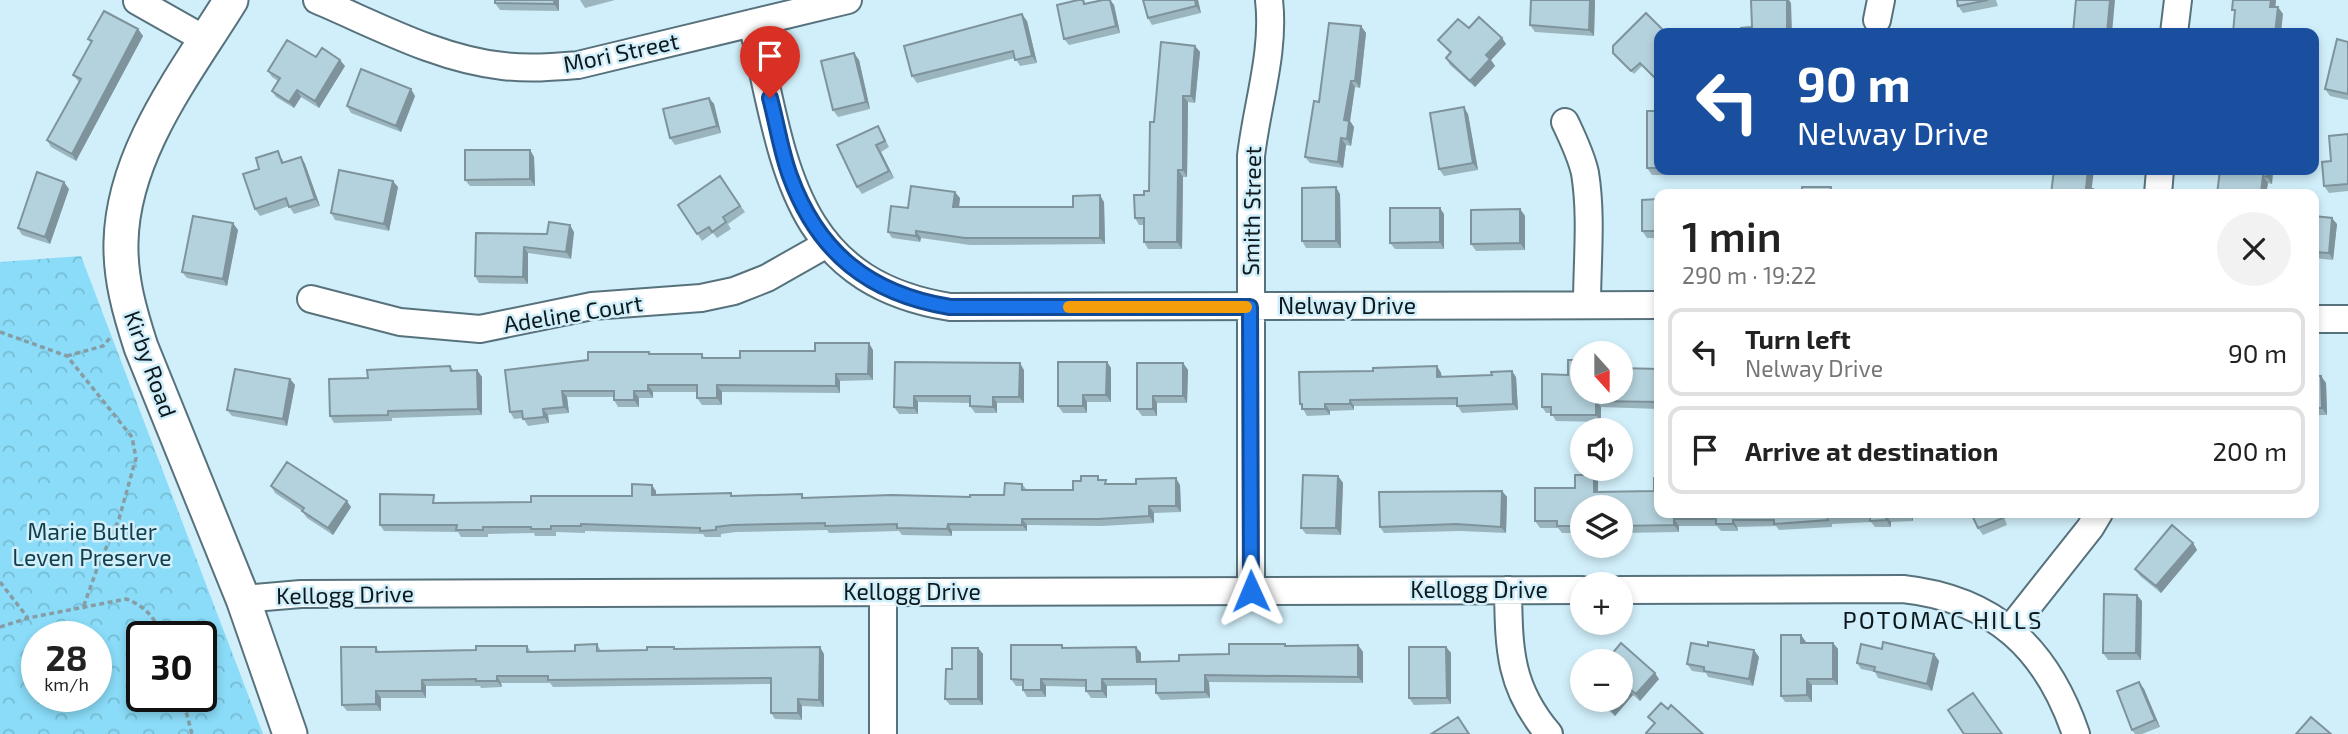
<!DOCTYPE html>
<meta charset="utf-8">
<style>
body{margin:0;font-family:"Exo 2",sans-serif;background:#f2f2f2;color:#222;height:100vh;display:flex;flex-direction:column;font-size:26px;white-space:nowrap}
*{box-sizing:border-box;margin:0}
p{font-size:23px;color:#767676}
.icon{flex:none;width:38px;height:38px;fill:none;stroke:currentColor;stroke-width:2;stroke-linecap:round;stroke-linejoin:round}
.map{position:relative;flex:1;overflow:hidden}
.details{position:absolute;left:1654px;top:189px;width:665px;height:329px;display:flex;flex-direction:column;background:#fff;border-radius:14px;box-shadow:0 4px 10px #0003}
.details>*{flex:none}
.banner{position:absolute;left:1654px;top:28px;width:665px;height:147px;border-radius:14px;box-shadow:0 4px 10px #0003;background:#1a4fa0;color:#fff;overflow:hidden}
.needle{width:46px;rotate:159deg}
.tools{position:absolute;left:1570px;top:341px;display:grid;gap:14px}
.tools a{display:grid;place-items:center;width:63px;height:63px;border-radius:50%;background:#fff;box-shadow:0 4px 10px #0003;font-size:35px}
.speed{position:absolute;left:21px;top:621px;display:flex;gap:14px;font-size:35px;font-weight:700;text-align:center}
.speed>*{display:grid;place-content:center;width:91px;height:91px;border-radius:50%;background:#fff;box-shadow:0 4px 10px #0003;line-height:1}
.speed small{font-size:18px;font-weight:400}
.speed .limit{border:4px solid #111;border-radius:10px;background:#fff;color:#111}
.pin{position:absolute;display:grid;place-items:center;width:60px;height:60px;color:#fff;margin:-72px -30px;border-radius:50% 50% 50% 0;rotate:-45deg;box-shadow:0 0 7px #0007}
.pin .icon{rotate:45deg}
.me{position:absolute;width:77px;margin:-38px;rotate:359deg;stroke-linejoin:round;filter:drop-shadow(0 0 5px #0008)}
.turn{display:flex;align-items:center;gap:24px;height:147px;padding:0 28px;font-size:32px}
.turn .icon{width:91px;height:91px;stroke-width:2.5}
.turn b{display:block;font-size:49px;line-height:60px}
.round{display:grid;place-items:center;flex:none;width:74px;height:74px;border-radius:37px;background:#f2f2f2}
.headline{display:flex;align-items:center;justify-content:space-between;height:119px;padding:0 28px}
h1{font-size:42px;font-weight:600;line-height:52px}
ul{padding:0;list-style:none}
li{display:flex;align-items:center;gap:21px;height:88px;margin:0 14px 10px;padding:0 14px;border:4px solid #e0e0e0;border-radius:14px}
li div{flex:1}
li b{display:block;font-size:26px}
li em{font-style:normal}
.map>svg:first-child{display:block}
</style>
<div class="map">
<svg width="2348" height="734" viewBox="0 0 2348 734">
<defs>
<pattern id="park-crowns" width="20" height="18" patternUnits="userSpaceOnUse" patternTransform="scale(1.75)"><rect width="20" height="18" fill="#8adcf8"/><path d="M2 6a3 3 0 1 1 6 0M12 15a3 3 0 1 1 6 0" fill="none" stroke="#76bcd4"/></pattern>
</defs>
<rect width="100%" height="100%" fill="#d1effa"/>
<path fill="url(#park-crowns)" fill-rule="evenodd" d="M81,256L263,734H0V262ZM37,637H96V696H37ZM201,637V696H142V637Z"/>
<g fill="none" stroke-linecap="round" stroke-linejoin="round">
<defs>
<path id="minor" d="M317,0C376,25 438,59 503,66C529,69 553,67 578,65L848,0
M137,1L206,40
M1877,20L1881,0
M752,23C784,155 788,281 950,307L1659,305
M2174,33L2178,0
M1565,122C1573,139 1581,155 1585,173C1592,216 1587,262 1587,305
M2158,194L2160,170
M311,299L400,322L480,329L592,306L701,298L734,291L767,278L827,244
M2314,319H2348
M1508,590C1509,649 1509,687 1549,734
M1620,590L1903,589C1995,599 2047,649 2076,734
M1251,591V156C1257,104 1275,52 1269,0
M883,593V734
M243,599L301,594L1582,590
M2010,629L2090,528L2099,513"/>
<path id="major" d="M231,0C186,73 123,152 121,242C120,279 130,313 141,347L243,599L290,734"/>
</defs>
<use href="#minor" stroke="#57727c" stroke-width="30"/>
<use href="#major" stroke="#57727c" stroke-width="37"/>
<path stroke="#869da5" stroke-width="3.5" stroke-dasharray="5 3.5" stroke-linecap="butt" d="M0,332L67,356L132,437L136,458L119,519L98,566L83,608
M67,356L103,346L110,338
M0,582L28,618
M0,627L28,618L126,599C146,606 154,618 164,637
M182,696L192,734"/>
<use href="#minor" stroke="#fff" stroke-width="26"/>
<use href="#major" stroke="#fff" stroke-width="33"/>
</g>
<path fill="#9bb5be" d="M495,0H559V11L500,10L495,3Z
M580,0H615L585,8Z
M1078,0H1084L1086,4L1103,0H1110L1114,5L1120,33L1069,45L1064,39Z
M1143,0H1198L1201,13L1152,25L1148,18Z
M1531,0H1595L1594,36L1535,32L1530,25Z
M1957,0H1996L1998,6L1963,13L1958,6Z
M1027,21L1037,63L1020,66L1015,58L917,83L912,76Z
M1361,26L1366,33L1360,88L1355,87L1350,121L1354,127L1351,146L1346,145L1343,168L1310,163L1305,157L1319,102Z
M1469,28L1502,38L1506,44L1491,60L1495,66L1475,87L1450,65L1446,58L1450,53L1443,46L1438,40Z
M138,29L143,36L76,161L51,147L47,140L79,82L73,75L91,43L88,39Z
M1659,33V81L1658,82L1642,66L1634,74L1613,53Z
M2348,42V100L2330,96L2325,89Z
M1195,46L1200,52L1195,103L1188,102L1187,177H1183L1182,249H1148L1144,242V225H1139L1135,218L1144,195L1149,191L1154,122Z
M316,57L345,66L319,108L301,97L294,108L276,97L272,91L278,81L272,77L268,71Z
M859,60L870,109L838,117L833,110Z
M415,96L401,132L351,113L347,106Z
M709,98L714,104L721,133L675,145L670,138Z
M1659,111V170H1675V175H1652L1647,168Z
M1468,114L1478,170L1444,176L1439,169Z
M882,133L889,147L881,152L894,178L862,194L857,187Z
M2348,134V191L2329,193L2324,186L2331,161Z
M530,150L534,157L535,186H470L465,180Z
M301,157L305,164L320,206L294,214L289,206L260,216L255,209L259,169L282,158L284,163Z
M2273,170L2272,184L2268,183L2266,194H2217Z
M720,176L745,212L728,224L731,229L717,238L713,233L702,241L678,205Z
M398,187L389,231L335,220L331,213Z
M69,189L50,244L22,235L18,228Z
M1340,194L1341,248H1306L1302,241Z
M960,198L959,207H1073L1104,202L1105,244L970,245L921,238L920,242L892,238L888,232Z
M1659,199V238H1647L1642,231Z
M1520,209L1525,216V250L1476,251L1471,244Z
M1444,214V249H1395L1390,243Z
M2314,216L2337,224L2333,260L2314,258Z
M238,230L227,286L187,278L182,272Z
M574,232L571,259L528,253V284L479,283L475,276L476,233L547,234Z
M873,350V380L840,381V393L722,392V405H702L697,398V392H653V398H639V407H618L614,400V397H567L569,413L548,415L549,423L528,426L523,418L514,419L510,412L588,360L649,352L650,354H702L704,358H740L815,351Z
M895,362L1024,370V403H997V413H975L970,406V403L918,402V414H899L894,407Z
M1107,362L1111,368V402H1087V413H1063L1058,406Z
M1183,363L1188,370L1187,403H1157V416H1142L1137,409Z
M450,366L454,371L477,370L482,377V415L392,418V421L334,423L330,416L368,378Z
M1437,366L1441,373L1442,377H1516L1518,410L1462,413L1457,405L1354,406V410L1330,411V415L1307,416L1300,404L1373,371Z
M1659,369V409L1601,407V422L1556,421L1551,413H1546L1542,407L1582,392Z
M2314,376L2326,383L2327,415H2314Z
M290,379L295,385L287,426L232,416L227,410Z
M1338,476L1343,483L1341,535L1306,534L1301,528Z
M1100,480L1108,484L1180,485L1181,512L1154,513V523L1102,526L1027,525V531H952V536L902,535L899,531L829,533L827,530L736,532L721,534V537H705L703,534L585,531V533L556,532V536H535L534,533L488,534V537H461L458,532L384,531L380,525L438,502V503L531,502L632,496L656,491V495L731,493L733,496L805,498L970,497L1004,495L1022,484L1027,490H1073L1081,481Z
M1598,481V492L1659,513H1913V521L1891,522V527H1875L1871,522L1832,524V527L1779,530L1776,526L1737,527L1738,531H1721L1717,526H1679V532L1620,533V508H1582V527H1579V533H1562L1558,528H1540L1535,521L1575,488Z
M271,486L351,507L333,535L307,518L302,511L275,493Z
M1502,491L1507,497L1506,533L1460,531L1384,533L1380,527Z
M1971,513H2013L2004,517L2007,525L1983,535L1978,528Z
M2185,513H2221V518H2189Z
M2193,543L2197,550L2161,593L2140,576L2135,569Z
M2142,601L2141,660H2108L2103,653Z
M1801,635L1806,643H1833L1838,649V685H1812V702H1785L1781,696Z
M597,644L601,651L676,649L824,654V707L802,706V720L775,719L771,713V684L553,687L550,683H501L502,687L481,688L480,686H426V698H381V711H347L342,705L376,647L379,652L476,650L527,646L531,652L575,651Z
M1285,644L1286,646L1358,645L1363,652V683L1209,682L1210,698L1161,700L1156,693V685L1107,686V698H1091L1086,691V687L1046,686V697H1027L1023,690V686H1016L1011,679L1062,645L1064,648L1141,653V662L1179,661L1229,654Z
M1446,647L1451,653V704L1414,705L1409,698Z
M978,648L983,654V705H950L945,699L952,669Z
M1882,649L1934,654L1939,661L1932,691L1878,678L1875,672L1861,669L1857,663Z
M1759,657L1753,686L1708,677L1706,673L1692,671L1687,664Z
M1620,662L1659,679L1640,701L1633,695L1615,716L1597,700H1620Z
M2139,682L2144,689L2160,727L2142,734H2135L2132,730Z"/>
<path fill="#7e939b" d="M554,0H559V11L554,4Z
M1110,0L1114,5L1120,33L1116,26Z
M1195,0H1198L1201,13L1196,6Z
M1590,0H1595L1594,36L1589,30Z
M1787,0H1789L1791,3L1792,33H1787Z
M2110,0H2115L2112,33H2107Z
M2271,0H2276L2275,13L2270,7Z
M2278,7L2283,14L2281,33H2275Z
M1022,14L1027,21L1037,63L1032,56Z
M1361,26L1366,33L1360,88L1355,81Z
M138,29L143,36L76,161L72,154Z
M1502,38L1506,44L1491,60L1495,66L1475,87L1470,81L1486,55Z
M1195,46L1200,52L1195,103L1191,96Z
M854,53L859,60L870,109L866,102Z
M340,60L345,66L319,108L315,101Z
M1351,81L1355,87L1350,121L1354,127L1351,146L1347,139L1344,120Z
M411,89L415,96L401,132L396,126Z
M297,90L301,97L294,108L289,102Z
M1183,96L1188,102L1187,177L1183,170Z
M709,98L714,104L721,133L717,126Z
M1464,107L1468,114L1478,170L1473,163Z
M1341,138L1346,145L1343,168L1338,162Z
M876,145L881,152L894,178L889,171Z
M530,150L534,157L535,186L530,179Z
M301,157L305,164L320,206L315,199Z
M1178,170L1183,177L1182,249L1177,242Z
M2088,170H2094L2091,194L2086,188Z
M2268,170H2273L2272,184L2267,177Z
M2263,176L2268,183L2266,194H2263L2261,192Z
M393,181L398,187L389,231L384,224Z
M64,182L69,189L50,244L45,237Z
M1336,187L1340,194L1341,248L1336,241Z
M1831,187L1835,194H1830Z
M955,192L960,198L958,214L953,207Z
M1100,195L1104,202L1105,244L1100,238Z
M1440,208L1444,214V249L1440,242Z
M1520,209L1525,216V250L1520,243Z
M2332,218L2337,224L2333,260L2329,253Z
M233,223L238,230L227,286L223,279Z
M570,225L574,232L571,259L566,252Z
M916,231L921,238L920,242L916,236Z
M524,247L528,253V284L523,277Z
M869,343L873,350V380L868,374Z
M1107,362L1111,368V402L1106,395Z
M1020,363L1024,370V403L1019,397Z
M1183,363L1188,370L1187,403L1183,396Z
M1437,366L1441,373L1442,384L1437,377Z
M477,370L482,377V415L478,409Z
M1512,371L1516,377L1518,410L1513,404Z
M836,374L840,381V393L836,386Z
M2321,376L2326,383L2327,415L2322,408Z
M290,379L295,385L287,426L283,419Z
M648,385L653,392V398L648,391Z
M717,385L722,392V405L717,398Z
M562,391L567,397L569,413L564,407Z
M634,391L639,398V407L634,400Z
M1083,395L1087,402V413L1083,406Z
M914,396L918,402V414L914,408Z
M1153,396L1157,403V416L1153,409Z
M993,397L997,403V413L993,407Z
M1350,400L1354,406V410L1350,404Z
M1596,401L1601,407V422L1596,415Z
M1325,404L1330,411V415L1325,409Z
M543,409L548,415L549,423L544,417Z
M1594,475L1598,481V499L1594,492Z
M1338,476L1343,483L1341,535L1336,528Z
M1176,478L1180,485L1181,512L1176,506Z
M652,485L656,491V502L652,495Z
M1502,491L1507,497L1506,533L1501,527Z
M347,501L351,507L333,535L328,528Z
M1149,506L1154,513V523L1149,516Z
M1909,513H1913V521L1909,514Z
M1886,515L1891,522V527L1886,520Z
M1022,519L1027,525V531L1022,525Z
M1674,519L1679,526V532L1674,525Z
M1575,520L1579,527V533L1575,526Z
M1733,520L1737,527L1738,531L1733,524Z
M948,524L952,531V536L947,529Z
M2193,543L2197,550L2161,593L2156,586Z
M2137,595L2142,601L2141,660L2136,653Z
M1801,635L1806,642V650L1801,643Z
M1833,643L1838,649V685L1833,679Z
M1358,645L1363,652V683L1358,677Z
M820,647L824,654V707L819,700Z
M1136,647L1141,653V668L1137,662Z
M1446,647L1451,653V704L1447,698Z
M978,648L983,654V705L978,699Z
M1754,650L1759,657L1753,686L1749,679Z
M1934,654L1939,661L1932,691L1927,684Z
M1655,673L1659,679L1640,701L1636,694Z
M1205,675L1209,682L1210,698L1205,692Z
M497,676L501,683L502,687L497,681Z
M1041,679L1046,686V697L1041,690Z
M1102,679L1107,686V698L1102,691Z
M1807,679L1812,685V702L1807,695Z
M422,680L426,686V698L422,691Z
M2139,682L2144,689L2160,727L2155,720Z
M1628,688L1633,695L1615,716L1610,709L1618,700H1620V697Z
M376,691L381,698V711L376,704Z
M798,699L802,706V720L798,713Z"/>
<path fill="#b4d2dd" stroke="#7e939b" stroke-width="2" d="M495,0H554V4L495,3Z
M1078,0H1083L1084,4L1103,0H1110L1116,26L1064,39L1057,5Z
M1143,0H1195L1196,6L1148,18Z
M1531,0H1590L1589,30L1530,25Z
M1751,0H1787V33H1741V28L1752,27Z
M1957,0H1988L1958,6Z
M2076,0H2110L2107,33H2073Z
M2233,0H2271L2270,7H2278L2275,33H2233L2235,10H2232Z
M104,11L138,29L72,154L47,140L81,79L73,75L92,41L88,39Z
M1646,13L1666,33H1659V75L1655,78L1640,63L1631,71L1613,53V46Z
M1022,14L1032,56L1015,60L1013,51L912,76L904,46Z
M1479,17L1502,38L1486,55L1490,59L1470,81L1446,58L1451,52L1438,40L1458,19L1469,28Z
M1329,23L1361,26L1355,81H1351L1344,120L1349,121L1347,139L1341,138L1338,162L1305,157L1314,101L1319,102Z
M2337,39L2348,42V94L2325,89Z
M287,40L316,57L322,48L340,60L315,101L297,90L289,102L272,91L280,78L268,71Z
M1161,42L1195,46L1191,96H1183V170H1178L1177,242H1144V218H1135L1134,195H1144V191H1149L1150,122H1154Z
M854,53L866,102L833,110L821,61Z
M361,69L411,89L396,126L347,106Z
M709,98L717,126L670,138L663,109Z
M1464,107L1473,163L1439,169L1430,113Z
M1647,111H1659V168H1647Z
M878,126L885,141L876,145L889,171L857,187L837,145Z
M2348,134V184L2324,186L2322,162L2331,161L2329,136Z
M465,150H530V179L465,180Z
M278,151L282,163L301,157L315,199L289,207L286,198L255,209L243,174L259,169L256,158Z
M339,170L393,181L384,224L331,213Z
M2054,170H2088L2086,188L2093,189L2092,194H2051Z
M2220,170H2268L2267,177L2263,176L2261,192L2234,194H2217Z
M37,172L64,182L45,237L18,228Z
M720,176L740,206L723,217L726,222L712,232L709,227L697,234L678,205Z
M911,186L955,192L953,207H1073V196L1100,195V238H965L916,231V236L888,232L891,206L908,208Z
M1336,187V241H1302V188Z
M1802,187H1831L1830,194H1802Z
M1770,192V194H1739V193Z
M1887,192H1919V194H1887Z
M1659,199V231H1642V200Z
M1390,208H1440V242L1390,243Z
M1520,209V243L1471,244V210Z
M193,216L233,223L223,279L182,272Z
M2314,216L2332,218L2329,253L2314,252Z
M549,222L570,225L566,252L524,247L523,277L475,276L476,233L547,234Z
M815,343H869L868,374H836V386L717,385V398H697V385H648V391H634V400H614V391H562L564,407L543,409L544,417L523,419L522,411L510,412L505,370L588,360V352H649V354H702V358H740V351H815Z
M1568,360H1582V392H1620V368L1659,369V402L1596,401V415H1551V407H1542V374L1568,375Z
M895,362L1020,363L1019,397H993V407L970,406V396H914V408L894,407Z
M1058,362H1107L1106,395H1083V406H1058Z
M1137,363H1183V396H1153V409H1137Z
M450,366L451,371L477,370L478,409L388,411V415L330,416L329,379L368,378L367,370Z
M1437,366V377L1492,375L1491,372L1512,371L1513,404L1457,406V398L1350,400V404H1325V409H1302V404H1300L1299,372L1373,371V368Z
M235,369L290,379L283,419L227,410Z
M2314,376H2321L2322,408H2314Z
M287,462L347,501L328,528L302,511L304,508L271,486Z
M1303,475L1338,476L1336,528H1301Z
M1575,475H1594V492L1654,491V478H1659V513H1909V514L1886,515V520L1870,521V515L1827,517L1828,520L1774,524V520H1733V524H1716V519H1674V525L1620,526V508H1582V520H1575V526H1557V521H1535V488H1575Z
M1081,476H1098V480H1106L1105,484H1136V479L1176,478V506H1149V516L1098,519H1022V525L948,524L947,529L897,528V524L825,526V523L732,525L716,527V530L700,531V528L581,524V526H551V529H531V527H483V530H456L457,525H380V494L434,495L433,503L531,502V496H632V484L652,485V495L731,493V496L802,494V498L892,495L970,497V495H1004L1005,483L1022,484V490H1073V481H1081Z
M1502,491L1501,527L1456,524L1380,527L1379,492Z
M1971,513H2000L2003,518L1978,528Z
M2172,525L2193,543L2156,586L2135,569Z
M2104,594L2137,595L2136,653H2103Z
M1781,635H1801V643H1833V679H1807V695L1781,696Z
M1708,642L1754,650L1749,679L1704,671V667L1687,664L1691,643L1708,646Z
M1883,642L1934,654L1927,684L1874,671L1875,667L1857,663L1861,644L1882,649Z
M1621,643L1655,673L1636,694L1628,688L1620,697V662H1605Z
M597,644V651L647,650V647H674V649L820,647L819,700L798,699V713H771V678L548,680V676H497V681H476V679L422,680V691H376V704L342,705L341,647H376V652L476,650V646H527V652L575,651V645Z
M1229,644H1285V646L1358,645V677L1205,675V692L1156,693V679H1102V691H1086V680L1041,679V690H1023V680L1011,679V645H1062V648L1136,647L1137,662L1179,661V655L1229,654Z
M1409,647H1446L1447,698H1409Z
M952,648H978V699H945L946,669H952Z
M2139,682L2155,720L2132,730L2117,691Z
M1973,693L2002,734H1964L1948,710Z
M1600,700H1618L1610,709Z
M1661,703L1668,709L1671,705L1703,734H1647L1646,733L1655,723L1648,717Z
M1458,717L1469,734H1431Z
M2311,717L2331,734H2296Z"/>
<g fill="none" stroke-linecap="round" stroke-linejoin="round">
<defs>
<path id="route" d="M770,98C777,124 781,152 790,176C818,253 870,294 950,307H1250L1251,591"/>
</defs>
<use href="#route" stroke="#114b97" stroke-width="18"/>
<use href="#route" stroke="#1a73e8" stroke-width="12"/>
<path stroke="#f59e0b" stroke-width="12" d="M1069,307H1246"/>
</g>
<g text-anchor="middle" stroke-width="5" stroke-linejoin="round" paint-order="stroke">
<g font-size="23" fill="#0e191d" stroke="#d1effa">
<text transform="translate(621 53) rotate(-12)" y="8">Mori Street</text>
<text transform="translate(1252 211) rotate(-89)" y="8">Smith Street</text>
<text x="1347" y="314">Nelway Drive</text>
<text transform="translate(573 314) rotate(-9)" y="8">Adeline Court</text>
<text transform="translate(150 364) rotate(70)" y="8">Kirby Road</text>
<text x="1479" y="598">Kellogg Drive</text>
<text x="912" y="600">Kellogg Drive</text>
<text transform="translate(345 595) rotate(-1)" y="8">Kellogg Drive</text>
</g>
<g font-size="23" fill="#113e4b" stroke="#d1effa">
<text x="92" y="540">Marie Butler<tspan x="92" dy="26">Leven Preserve</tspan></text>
</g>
<g font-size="24" letter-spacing="2" fill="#0e191d" stroke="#d1effa">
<text x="1943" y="629">POTOMAC HILLS</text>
</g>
</g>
</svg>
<div class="tools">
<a><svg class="needle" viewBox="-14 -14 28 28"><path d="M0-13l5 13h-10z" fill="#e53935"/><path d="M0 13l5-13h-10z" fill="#767676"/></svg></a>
<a><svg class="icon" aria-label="sound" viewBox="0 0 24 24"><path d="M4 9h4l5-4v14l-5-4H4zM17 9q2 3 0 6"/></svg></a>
<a><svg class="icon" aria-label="layers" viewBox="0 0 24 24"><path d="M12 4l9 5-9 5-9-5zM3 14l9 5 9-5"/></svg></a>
<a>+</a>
<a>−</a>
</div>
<div class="speed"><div>28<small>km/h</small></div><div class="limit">30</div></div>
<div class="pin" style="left:770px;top:98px;background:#d93025"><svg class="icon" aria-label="arrive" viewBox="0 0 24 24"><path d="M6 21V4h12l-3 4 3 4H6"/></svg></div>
<svg class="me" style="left:1251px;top:591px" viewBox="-20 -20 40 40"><path d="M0-17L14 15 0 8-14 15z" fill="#1a73e8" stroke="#fff" stroke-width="4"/></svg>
<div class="banner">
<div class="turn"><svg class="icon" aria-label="left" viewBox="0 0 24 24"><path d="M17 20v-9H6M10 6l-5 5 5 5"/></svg><div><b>90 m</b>Nelway Drive</div></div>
</div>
<section class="details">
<div class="headline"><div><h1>1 min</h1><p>290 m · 19:22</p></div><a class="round"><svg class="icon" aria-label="close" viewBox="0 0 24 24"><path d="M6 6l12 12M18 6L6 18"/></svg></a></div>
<ul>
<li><svg class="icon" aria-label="left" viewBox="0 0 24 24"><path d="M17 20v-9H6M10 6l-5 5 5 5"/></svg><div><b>Turn left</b><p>Nelway Drive</p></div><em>90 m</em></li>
<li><svg class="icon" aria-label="arrive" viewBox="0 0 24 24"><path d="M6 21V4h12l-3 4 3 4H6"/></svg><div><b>Arrive at destination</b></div><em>200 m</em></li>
</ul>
</section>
</div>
